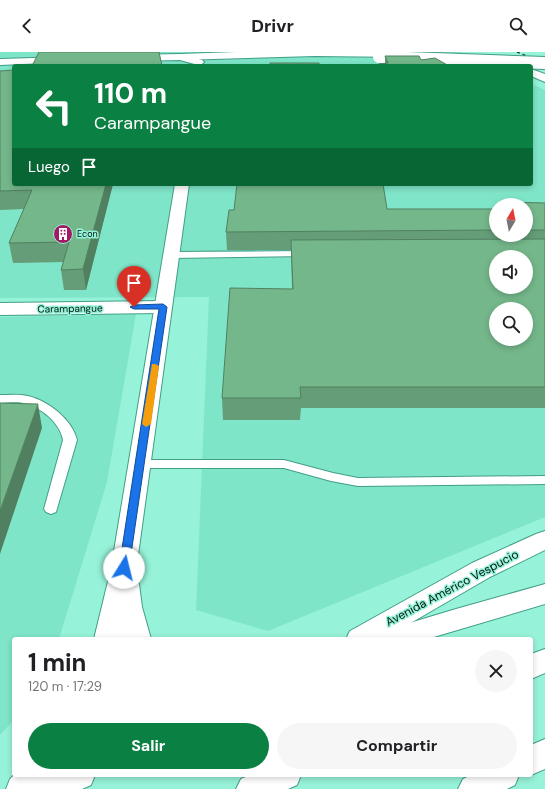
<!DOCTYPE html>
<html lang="es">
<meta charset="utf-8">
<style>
body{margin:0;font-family:"DM Sans",sans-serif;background:#f6f6f6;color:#202124;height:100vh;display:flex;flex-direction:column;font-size:15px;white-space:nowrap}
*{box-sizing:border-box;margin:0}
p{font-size:13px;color:#757577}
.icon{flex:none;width:22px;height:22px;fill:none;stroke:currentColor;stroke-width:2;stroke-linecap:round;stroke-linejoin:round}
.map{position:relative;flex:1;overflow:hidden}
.sheet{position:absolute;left:12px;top:585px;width:521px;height:140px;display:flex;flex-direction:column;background:#fff;border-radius:4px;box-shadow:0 2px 6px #0003}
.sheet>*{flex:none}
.top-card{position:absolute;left:12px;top:12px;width:521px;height:122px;border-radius:4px;box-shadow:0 2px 6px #0003;background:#0b8043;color:#fff;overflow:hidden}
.needle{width:26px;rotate:10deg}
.tools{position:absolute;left:489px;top:146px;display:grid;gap:8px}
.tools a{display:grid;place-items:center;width:44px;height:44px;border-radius:50%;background:#fff;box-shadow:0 2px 6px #0003;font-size:20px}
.pin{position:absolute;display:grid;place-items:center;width:34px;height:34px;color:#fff;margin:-41px -17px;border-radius:50% 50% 50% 0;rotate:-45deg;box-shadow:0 0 4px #0007}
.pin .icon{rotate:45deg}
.me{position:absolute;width:44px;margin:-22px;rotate:9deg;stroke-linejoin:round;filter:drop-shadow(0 0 3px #0008)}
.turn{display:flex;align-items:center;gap:14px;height:84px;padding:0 16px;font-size:18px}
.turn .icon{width:52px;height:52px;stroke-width:2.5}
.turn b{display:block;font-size:28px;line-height:34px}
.then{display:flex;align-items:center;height:38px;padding:0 16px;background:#0003;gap:8px;font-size:15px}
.round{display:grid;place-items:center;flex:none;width:42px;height:42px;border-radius:21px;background:#f6f6f6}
.head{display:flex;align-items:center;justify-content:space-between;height:68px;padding:0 16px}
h1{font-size:24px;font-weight:700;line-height:30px}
.cta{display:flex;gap:8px;margin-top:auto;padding:8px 16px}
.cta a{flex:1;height:46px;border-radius:24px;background:#0b8043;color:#fff;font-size:16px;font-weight:700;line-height:46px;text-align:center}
.cta a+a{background:#f6f6f6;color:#202124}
header{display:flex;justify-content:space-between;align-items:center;height:52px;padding:0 16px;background:#fff;font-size:18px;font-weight:700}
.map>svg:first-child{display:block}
</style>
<header><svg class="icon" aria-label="back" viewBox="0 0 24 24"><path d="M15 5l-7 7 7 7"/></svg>Drivr<svg class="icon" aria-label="search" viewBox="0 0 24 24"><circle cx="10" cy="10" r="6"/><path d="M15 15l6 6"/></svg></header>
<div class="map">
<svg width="545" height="737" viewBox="0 0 545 737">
<rect width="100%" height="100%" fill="#96f2d8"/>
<path fill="#7fe5c9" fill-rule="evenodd" d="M0,0H460L491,14H14V132H531V32L545,38V465L268,579L196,558L209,245L0,246ZM496,153H526V183H496ZM496,205H526V235H496ZM496,257H526V287H496Z
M136,262L107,430L59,587H14V668L0,683V265Z"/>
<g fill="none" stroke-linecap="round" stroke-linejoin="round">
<defs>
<path id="lane" d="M307,199L312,202L311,204L171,206L166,203L171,200Z
M0,343C9,343 19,342 28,344C48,349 72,367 77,388L56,460L51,462L46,460L44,457L63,388C60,371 42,356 26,352C18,349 8,351 0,351Z
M140,408H284L333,421L358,426L545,424V432L358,434L331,429L284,416H140L135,415L133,412L135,409Z"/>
<path id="secondary" d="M236,0H408L410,2L404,5L315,4L180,8L174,5L180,2Z
M531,17L545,22V30L531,24Z
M163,249L170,251L172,255L170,259L163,261L0,263V251Z
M545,479V498L490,525L383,587H346L350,579L472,511L536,482Z"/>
<path id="primary" d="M180,2L202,8L204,10L202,12L198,13L180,8L130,9L124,6L130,3Z
M66,5L72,8L70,10L0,13V7Z
M175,132H189L135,525L139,532L142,555L151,587H94L111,517Z
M545,532V552L427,587H379L383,579L456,557Z
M14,723H95L91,733L82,737H6L10,727Z"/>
<path id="highway" d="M545,597V621L531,627V602Z
M545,687V717L531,723V693Z
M250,723H301L297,733L288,737H236L241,727Z
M471,723H519L515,733L507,737H458L463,727Z"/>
</defs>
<use href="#lane" stroke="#419e87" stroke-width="2"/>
<use href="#secondary" stroke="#419e87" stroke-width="2"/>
<use href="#primary" stroke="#419e87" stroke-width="2"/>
<use href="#highway" stroke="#419e87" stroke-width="2"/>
<use href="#lane" fill="#fff" fill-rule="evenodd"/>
<use href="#secondary" fill="#fff" fill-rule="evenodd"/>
<use href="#primary" fill="#fff" fill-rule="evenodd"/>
<use href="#highway" fill="#fff" fill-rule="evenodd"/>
<path stroke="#1b4035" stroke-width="1.5" stroke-dasharray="3 3" stroke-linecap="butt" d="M517,0L545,12"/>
<defs>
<path id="secondary-bridge" d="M379,5L545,11"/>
</defs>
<use href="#secondary-bridge" stroke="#419e87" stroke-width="14" stroke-linecap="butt"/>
<use href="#secondary-bridge" stroke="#fff" stroke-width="12"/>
</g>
<path fill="#649d77" d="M385,4L421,8L449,14H369L385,11Z
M0,19L113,132L86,238H64L61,218L64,210L13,211L9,191L24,157L0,158Z
M500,150L545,151V356H301L300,368H223L222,346L292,237L291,198H227L226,180L234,158L496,157V183H526V153H499Z"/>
<path fill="#518061" d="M106,132H113L86,238L83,217Z
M38,352L42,376L0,502V459Z"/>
<path fill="#74b78a" stroke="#518061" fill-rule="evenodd" d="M39,0H159L162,14H32Z
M385,4H419L421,8L435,6L449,14H369L388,11Z
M270,11H319V14H270Z
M14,18V132H106L83,217L61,218L69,190L9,191L32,138L0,139V19Z
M237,132H383L387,157H496V178L226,180L229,158H234Z
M500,150L545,151V178H526V153H501Z
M545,187V335H300L301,346H222L230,236L293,237L291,188ZM496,205H526V235H496ZM496,257H526V287H496Z
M0,351L38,352L0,459Z"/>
<path fill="#1a73e8" stroke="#114b97" d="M163,252L167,255L129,516L128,519H120L119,516L159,257H134L130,255L134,253Z"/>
<path fill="#f59e0b" d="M152,312H155L159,314L151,372L146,375L142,372Z"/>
<defs>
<symbol id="building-disc" viewBox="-11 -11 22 22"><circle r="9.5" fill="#a31a64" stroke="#96f2d8"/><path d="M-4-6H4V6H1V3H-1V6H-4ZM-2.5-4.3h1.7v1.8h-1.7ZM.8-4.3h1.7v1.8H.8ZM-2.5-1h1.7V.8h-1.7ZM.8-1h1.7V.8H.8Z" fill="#fff"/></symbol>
</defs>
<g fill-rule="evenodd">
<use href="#building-disc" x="52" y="171" width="22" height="22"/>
</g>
<g text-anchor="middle" stroke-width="3" stroke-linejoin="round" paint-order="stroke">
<g font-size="9" fill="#001811" stroke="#96f2d8" text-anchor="start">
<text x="77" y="185">Econ</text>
</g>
<g font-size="10" fill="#001811" stroke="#96f2d8">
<text transform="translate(70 256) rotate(-1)" y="4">Carampangue</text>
</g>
<g font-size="12" fill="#001811" stroke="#96f2d8">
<text transform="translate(452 536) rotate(-28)" y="4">Avenida Américo Vespucio</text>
</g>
</g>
</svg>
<div class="tools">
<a><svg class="needle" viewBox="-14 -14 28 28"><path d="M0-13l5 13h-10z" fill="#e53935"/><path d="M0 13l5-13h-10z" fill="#757577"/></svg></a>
<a><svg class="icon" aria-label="sound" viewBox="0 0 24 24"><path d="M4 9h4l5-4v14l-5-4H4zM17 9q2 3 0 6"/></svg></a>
<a><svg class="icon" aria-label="search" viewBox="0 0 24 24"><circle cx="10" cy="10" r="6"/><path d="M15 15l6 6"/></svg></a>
</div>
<div class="pin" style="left:134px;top:255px;background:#d93025"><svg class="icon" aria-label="arrive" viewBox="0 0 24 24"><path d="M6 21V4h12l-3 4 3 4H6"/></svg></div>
<svg class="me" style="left:124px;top:516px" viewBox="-20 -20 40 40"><circle r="19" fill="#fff"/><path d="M0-13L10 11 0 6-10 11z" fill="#1a73e8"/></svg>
<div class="top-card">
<div class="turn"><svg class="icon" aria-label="left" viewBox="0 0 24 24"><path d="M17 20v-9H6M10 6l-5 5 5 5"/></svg><div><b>110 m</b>Carampangue</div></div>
<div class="then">Luego<svg class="icon" aria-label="arrive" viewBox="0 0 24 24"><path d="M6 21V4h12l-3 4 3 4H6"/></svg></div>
</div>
<section class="sheet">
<div class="head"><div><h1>1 min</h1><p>120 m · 17:29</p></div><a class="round"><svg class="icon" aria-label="close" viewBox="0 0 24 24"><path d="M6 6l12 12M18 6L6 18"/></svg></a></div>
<div class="cta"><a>Salir</a><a>Compartir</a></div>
</section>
</div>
